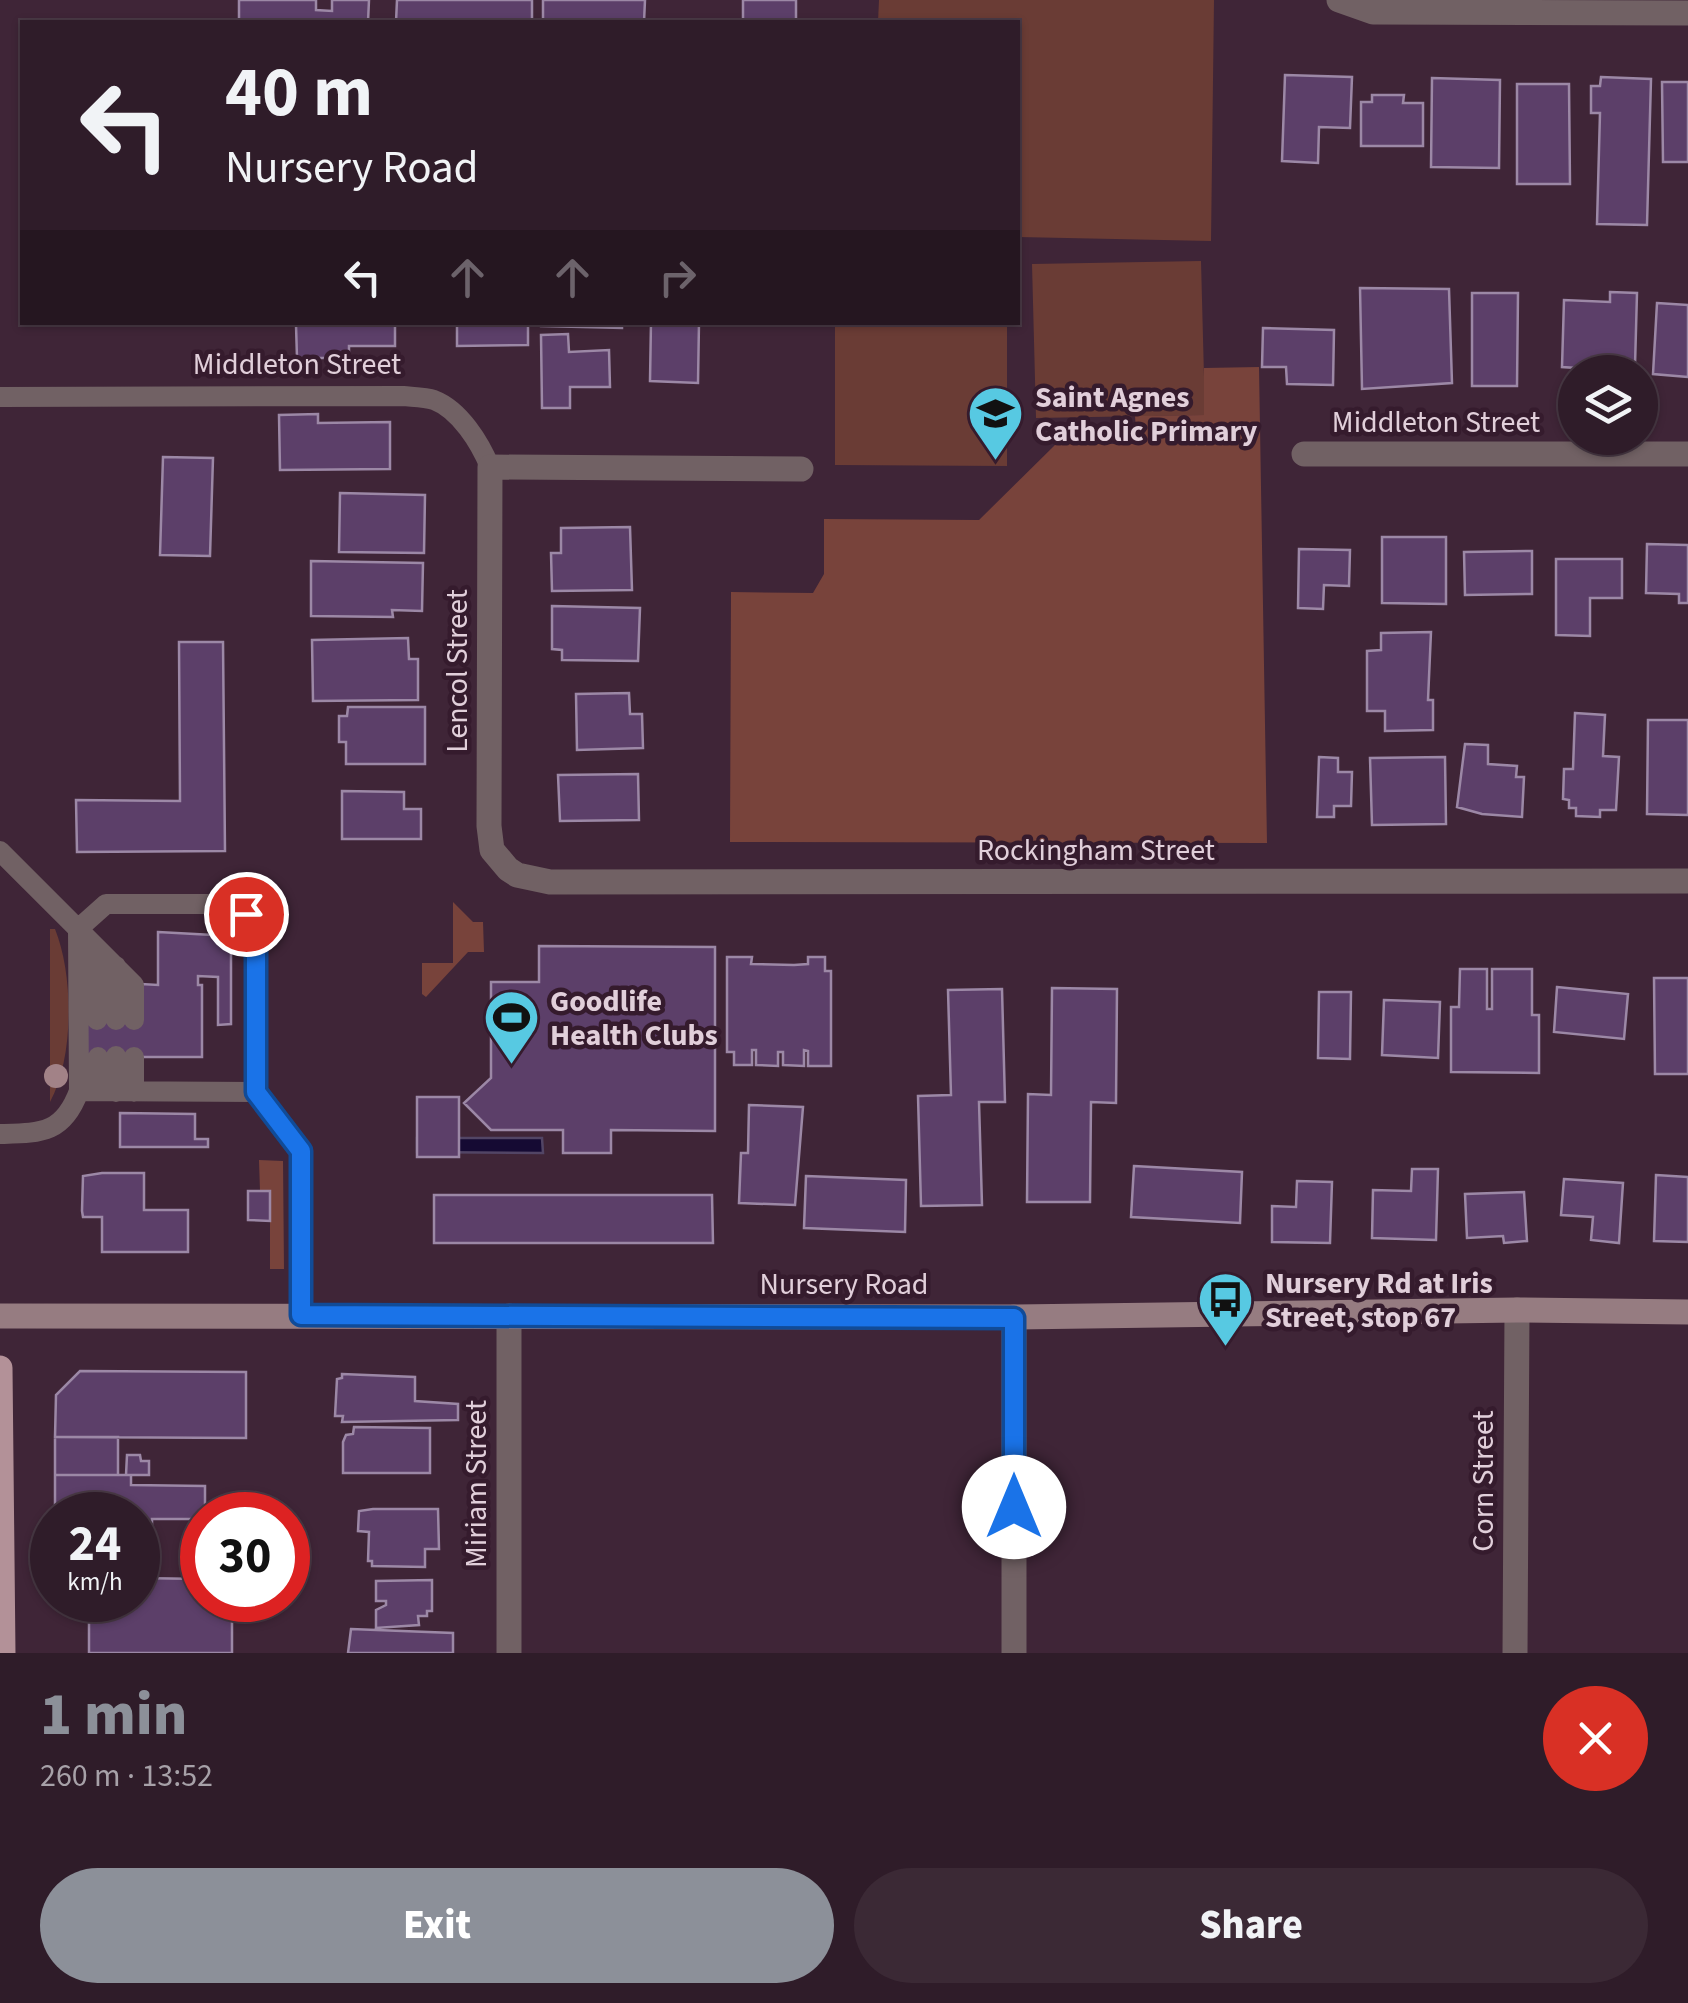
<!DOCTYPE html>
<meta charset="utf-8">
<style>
body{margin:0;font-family:"Source Sans 3",sans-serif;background:#3b2935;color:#f1f3f6;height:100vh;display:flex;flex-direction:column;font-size:38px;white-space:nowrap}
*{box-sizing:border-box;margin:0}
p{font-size:32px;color:#a7a1a8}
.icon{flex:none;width:55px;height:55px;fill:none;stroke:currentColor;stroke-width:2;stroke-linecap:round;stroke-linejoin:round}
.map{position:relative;height:1653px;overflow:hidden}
.panel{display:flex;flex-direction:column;background:#2f1c29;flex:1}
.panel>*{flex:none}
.guide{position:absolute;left:20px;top:20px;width:1000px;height:305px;border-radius:0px;box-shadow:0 2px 8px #0004,0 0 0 2px #4a3a46;background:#2f1c29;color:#f1f3f6;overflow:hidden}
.tools{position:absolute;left:1558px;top:355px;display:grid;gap:20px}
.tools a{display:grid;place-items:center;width:100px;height:100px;border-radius:50%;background:#2f1c29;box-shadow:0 2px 8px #0004,0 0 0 2px #4a3a46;font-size:50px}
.speed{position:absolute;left:30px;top:1492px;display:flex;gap:20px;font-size:50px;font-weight:700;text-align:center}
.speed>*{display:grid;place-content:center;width:130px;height:130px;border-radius:50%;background:#2f1c29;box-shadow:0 2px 8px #0004,0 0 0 2px #4a3a46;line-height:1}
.speed small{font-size:25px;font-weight:400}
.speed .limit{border:15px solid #d22;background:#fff;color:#111}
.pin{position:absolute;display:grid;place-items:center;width:85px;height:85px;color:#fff;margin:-42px;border:5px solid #fff;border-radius:50%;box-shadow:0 2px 10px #0007}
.me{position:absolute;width:110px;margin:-55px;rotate:0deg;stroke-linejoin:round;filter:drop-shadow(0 0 8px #0008)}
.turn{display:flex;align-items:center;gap:35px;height:210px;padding:0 40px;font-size:45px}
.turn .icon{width:130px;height:130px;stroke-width:2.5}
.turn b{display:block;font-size:70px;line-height:85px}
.lanes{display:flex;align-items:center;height:95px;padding:0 40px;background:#0003;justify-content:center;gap:50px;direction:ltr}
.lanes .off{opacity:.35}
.round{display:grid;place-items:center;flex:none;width:105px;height:105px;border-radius:52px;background:#3b2935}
.overview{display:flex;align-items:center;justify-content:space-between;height:170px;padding:0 40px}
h1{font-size:60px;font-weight:800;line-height:75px;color:#8c9099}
.button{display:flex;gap:20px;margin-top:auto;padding:20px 40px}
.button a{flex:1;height:115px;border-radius:60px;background:#8c9099;color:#fff;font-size:40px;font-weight:800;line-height:115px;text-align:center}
.button a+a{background:#3b2935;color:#f1f3f6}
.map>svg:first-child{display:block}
</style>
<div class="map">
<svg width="1688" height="1653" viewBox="0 0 1688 1653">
<rect width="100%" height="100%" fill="#3f2537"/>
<path fill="#6a3c35" d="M879,0H1214L1211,241L1018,237V22H878Z
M1201,261L1205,415L1036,418L1032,264Z
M835,323H1007V466L835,465Z
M50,929H55C74,976 74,1058 50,1102Z"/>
<path fill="#78433b" d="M1259,367L1267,843L730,842L731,592L813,593L824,574V519L979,520L1056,444H1137L1135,416L1204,415V368Z
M453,902L473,922H483L484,952H468L426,997L422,994V963H453Z
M259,1160L283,1161L284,1269H270V1192L260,1191Z"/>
<path fill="#150a33" stroke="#524565" stroke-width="2.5" d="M417,1138H542L543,1153L417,1152Z"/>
<path fill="#5c3f69" stroke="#9c88a6" stroke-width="2.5" d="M239,0H316V10L332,11V0H369L368,22H239Z
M397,0H532V22H396Z
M543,0H645L644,22H543Z
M743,0H796V22H743Z
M1285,75L1352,77L1350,128L1319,127L1318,163L1282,161Z
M1601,77L1651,79L1647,225L1597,224L1600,113H1591V86H1600Z
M1432,78L1500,80L1499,168L1431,167Z
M1662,82H1688V162H1663Z
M1517,84H1569L1570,184H1517Z
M1372,95H1404L1403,103H1423V146H1361V102H1372Z
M1360,288L1449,289L1452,383L1362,389Z
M1610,292L1637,293L1635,366H1620V372H1576V368L1562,367L1564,300L1610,302Z
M1472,293H1518L1517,386H1472Z
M1657,303L1688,305V377L1653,374Z
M262,322H395V346H349V358H297L296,325Z
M457,322H528V345L457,346Z
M541,322H622V328L541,326Z
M651,322H699L698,383L650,381Z
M1263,328L1334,330L1333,385L1287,384L1286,367H1262Z
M568,334L569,352L609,350L610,387H570V408H542L541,335Z
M318,414V423L390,422V469L280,470L279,415Z
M163,457L213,458L210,556L160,555Z
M340,493L425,495L424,553L339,552Z
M630,527L632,590L552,591L551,553H561V528Z
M1382,537H1446V604L1382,603Z
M1647,544L1688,545V603H1679V594L1646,593Z
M1299,549L1350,550L1349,586L1324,585L1323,609L1298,608Z
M1532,551V594L1465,595L1464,552Z
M1556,559H1622V598H1590V636L1556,635Z
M311,561L423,563L422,611L392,610L393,617L311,616Z
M552,606L640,608L638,661L562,660V650L552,649Z
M1431,632L1428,700H1433V730L1385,731V711H1367V651L1381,650V633Z
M408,638L409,659H418V700L313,701L312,640Z
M179,642H223L225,851L77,852L76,800L180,801Z
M629,693L630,714H642L643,748L577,750L576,694Z
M348,707H425V764H346V742H339V716H347Z
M1575,713L1605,715L1603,756L1619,757L1616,810H1600V817L1576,816V808H1569V800L1563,799L1564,769H1573Z
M1648,720H1688V815L1647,814Z
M1465,744L1488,745V764L1517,766L1516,777H1524L1522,817L1482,814L1457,807Z
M1319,757L1338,758V772H1352L1351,806H1334V817H1317Z
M1445,757L1446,824L1372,825L1370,758Z
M638,774L639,820L560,821L558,775Z
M342,791L404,792V809H421V839H342Z
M158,932L231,936V1024L218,1025V977L198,976V985H202V1057H85V1020L141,984L158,985Z
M539,946L715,947V1131L611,1130V1153H563V1130H491L464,1103L491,1078V982H539Z
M727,957H752L751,964L794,965L808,964V957H825V971H831V1066H808V1051L804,1050V1066L783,1065V1052H778V1066L756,1065V1050H752V1065H734V1052H727Z
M1460,969H1487V1009H1492V969H1532V1015H1539V1073L1451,1072V1007H1459Z
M1654,978H1688V1074H1655Z
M1557,987L1628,994L1624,1039L1554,1032Z
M1052,988L1117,989L1116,1103L1091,1102L1090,1202H1027L1028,1094L1051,1095Z
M1002,989L1005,1102H979L982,1205L921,1206L918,1096L951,1095L948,990Z
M1319,992H1351L1350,1059L1318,1058Z
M1384,1000L1440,1002L1438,1058L1382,1055Z
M417,1097H459V1157H417Z
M749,1105L803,1107L795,1205L739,1203L741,1153H748Z
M120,1113L195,1114V1139H208V1147H120Z
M1134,1166L1242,1172L1240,1223L1131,1217Z
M1412,1169H1438L1436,1240L1372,1238L1373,1190L1411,1191Z
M102,1173H144V1210H188V1252H102V1217H83L82,1211L83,1176Z
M1656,1175L1688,1177V1242L1654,1241Z
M806,1176L906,1180L905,1232L804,1228Z
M1564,1179L1623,1183L1619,1243L1591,1240L1593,1217L1561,1215Z
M1297,1181L1332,1182L1330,1243L1272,1242V1206L1296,1207Z
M248,1191H270V1221L248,1220Z
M1524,1192L1527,1241L1504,1243L1503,1236L1467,1238L1465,1194Z
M434,1195H712L713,1243H434Z
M80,1371L246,1372V1438L55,1437L56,1395Z
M342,1374L415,1377V1401L458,1404V1420L342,1422L343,1416H335L337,1379L342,1378Z
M354,1427L430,1428V1473H343V1442L346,1435L353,1434Z
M55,1437H118V1475H55Z
M127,1455H140L141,1461H149V1475H126Z
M55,1475H131V1485L205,1486V1515L202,1519H152V1526L138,1525V1515H55Z
M373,1509H438L439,1549H425V1567L372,1566V1561H368L369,1532L358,1531L359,1511Z
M138,1525H148L147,1578H138Z
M138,1578L202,1579V1600H232V1653H89V1622L83,1615V1600H138Z
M432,1580V1611H427V1616H418L419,1625L376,1628V1610L386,1605V1601H376V1581Z
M351,1629L453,1633V1653H348Z"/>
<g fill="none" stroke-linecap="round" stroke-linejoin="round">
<path stroke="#716164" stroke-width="20" d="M0,397L403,396C412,397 425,397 434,400C460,410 480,443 490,467
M0,851L134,985V1020
M97,948V1020
M116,1020V966
M116,1056V1092
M79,1091L256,1092L301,1151V1315
M98,1091V1057
M134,1092V1057
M0,1134C41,1133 63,1134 79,1091L78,929L106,904H227L247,914L256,929V1092"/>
<path stroke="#716164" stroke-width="25" d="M1339,0L1373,12L1688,13
M1304,454H1688
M801,469L490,467L489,826L492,850L508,869L517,875L550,882L1688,881
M1014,1317V1653
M509,1653V1316
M1515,1653L1517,1310"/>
<path stroke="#967c81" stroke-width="25" d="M0,1316L1014,1317L1517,1310L1688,1312"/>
<path stroke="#b39198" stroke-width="25" d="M0,1368L3,1653"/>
</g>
<circle fill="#a28287" cx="56" cy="1076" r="12"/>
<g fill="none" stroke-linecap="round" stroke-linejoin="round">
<defs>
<path id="route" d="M246,914L256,929V1092L301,1151V1315L1014,1318V1507"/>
</defs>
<use href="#route" stroke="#114b97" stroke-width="25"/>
<use href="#route" stroke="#1a73e8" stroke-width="18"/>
</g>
<defs>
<symbol id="school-pin" viewBox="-11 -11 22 30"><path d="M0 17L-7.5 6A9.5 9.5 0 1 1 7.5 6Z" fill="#57c9e2" stroke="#351b2d"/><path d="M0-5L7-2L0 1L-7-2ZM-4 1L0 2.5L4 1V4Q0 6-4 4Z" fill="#111"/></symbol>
<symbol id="stadium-pin" viewBox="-11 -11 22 30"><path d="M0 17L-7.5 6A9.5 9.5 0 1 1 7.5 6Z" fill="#57c9e2" stroke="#351b2d"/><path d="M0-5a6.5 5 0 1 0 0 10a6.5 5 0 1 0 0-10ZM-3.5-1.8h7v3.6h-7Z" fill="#111"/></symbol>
<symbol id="bus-pin" viewBox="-11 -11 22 30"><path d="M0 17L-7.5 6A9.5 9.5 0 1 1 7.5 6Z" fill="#57c9e2" stroke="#351b2d"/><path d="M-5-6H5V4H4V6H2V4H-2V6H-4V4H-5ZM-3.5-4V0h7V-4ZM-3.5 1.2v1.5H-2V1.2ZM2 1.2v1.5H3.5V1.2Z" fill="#111"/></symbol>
</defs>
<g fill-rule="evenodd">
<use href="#school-pin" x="964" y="382" width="63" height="86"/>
<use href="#stadium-pin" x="480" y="986" width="63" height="86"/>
<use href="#bus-pin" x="1194" y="1268" width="63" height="86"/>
</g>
<g text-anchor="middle" stroke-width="9" stroke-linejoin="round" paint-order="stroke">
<g font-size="30" fill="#e1cfda" stroke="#351b2d">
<text x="297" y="374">Middleton Street</text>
<text x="1436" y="432">Middleton Street</text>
<text transform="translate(457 671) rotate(-90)" y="10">Lencol Street</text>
<text x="1096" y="860">Rockingham Street</text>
<text x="844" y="1294">Nursery Road</text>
<text transform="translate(1483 1481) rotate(-90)" y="10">Corn Street</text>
<text transform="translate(476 1484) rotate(-90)" y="10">Miriam Street</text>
</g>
<g font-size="30" font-weight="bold" fill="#e1cfda" stroke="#351b2d" text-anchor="start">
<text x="1035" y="407">Saint Agnes<tspan x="1035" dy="34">Catholic Primary</tspan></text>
<text x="550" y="1011">Goodlife<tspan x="550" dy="34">Health Clubs</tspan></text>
<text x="1265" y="1293">Nursery Rd at Iris<tspan x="1265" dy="34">Street, stop 67</tspan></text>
</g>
</g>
</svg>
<div class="tools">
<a><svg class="icon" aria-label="layers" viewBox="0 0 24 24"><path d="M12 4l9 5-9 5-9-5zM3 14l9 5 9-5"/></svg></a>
</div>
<div class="speed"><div>24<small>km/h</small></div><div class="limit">30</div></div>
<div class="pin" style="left:246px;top:914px;background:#d93025"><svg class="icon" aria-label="arrive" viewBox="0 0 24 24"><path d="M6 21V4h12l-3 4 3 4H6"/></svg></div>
<svg class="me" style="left:1014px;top:1507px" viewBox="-20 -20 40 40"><circle r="19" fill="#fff"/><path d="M0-13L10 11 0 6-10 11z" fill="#1a73e8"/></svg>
<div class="guide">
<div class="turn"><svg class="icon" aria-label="left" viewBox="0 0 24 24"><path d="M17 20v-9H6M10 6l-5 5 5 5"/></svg><div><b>40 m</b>Nursery Road</div></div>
<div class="lanes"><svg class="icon" aria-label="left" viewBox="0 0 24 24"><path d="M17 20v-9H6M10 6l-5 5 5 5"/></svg><svg class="icon off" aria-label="ahead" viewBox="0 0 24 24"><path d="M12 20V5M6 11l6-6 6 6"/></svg><svg class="icon off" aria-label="ahead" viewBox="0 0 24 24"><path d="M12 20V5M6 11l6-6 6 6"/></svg><svg class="icon off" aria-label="right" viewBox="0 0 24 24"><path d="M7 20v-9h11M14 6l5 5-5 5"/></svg></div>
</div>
</div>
<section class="panel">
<div class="overview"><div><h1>1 min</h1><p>260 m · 13:52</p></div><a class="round" style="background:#d93025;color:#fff"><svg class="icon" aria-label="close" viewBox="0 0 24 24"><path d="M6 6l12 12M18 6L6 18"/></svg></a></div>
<div class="button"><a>Exit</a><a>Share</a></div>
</section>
